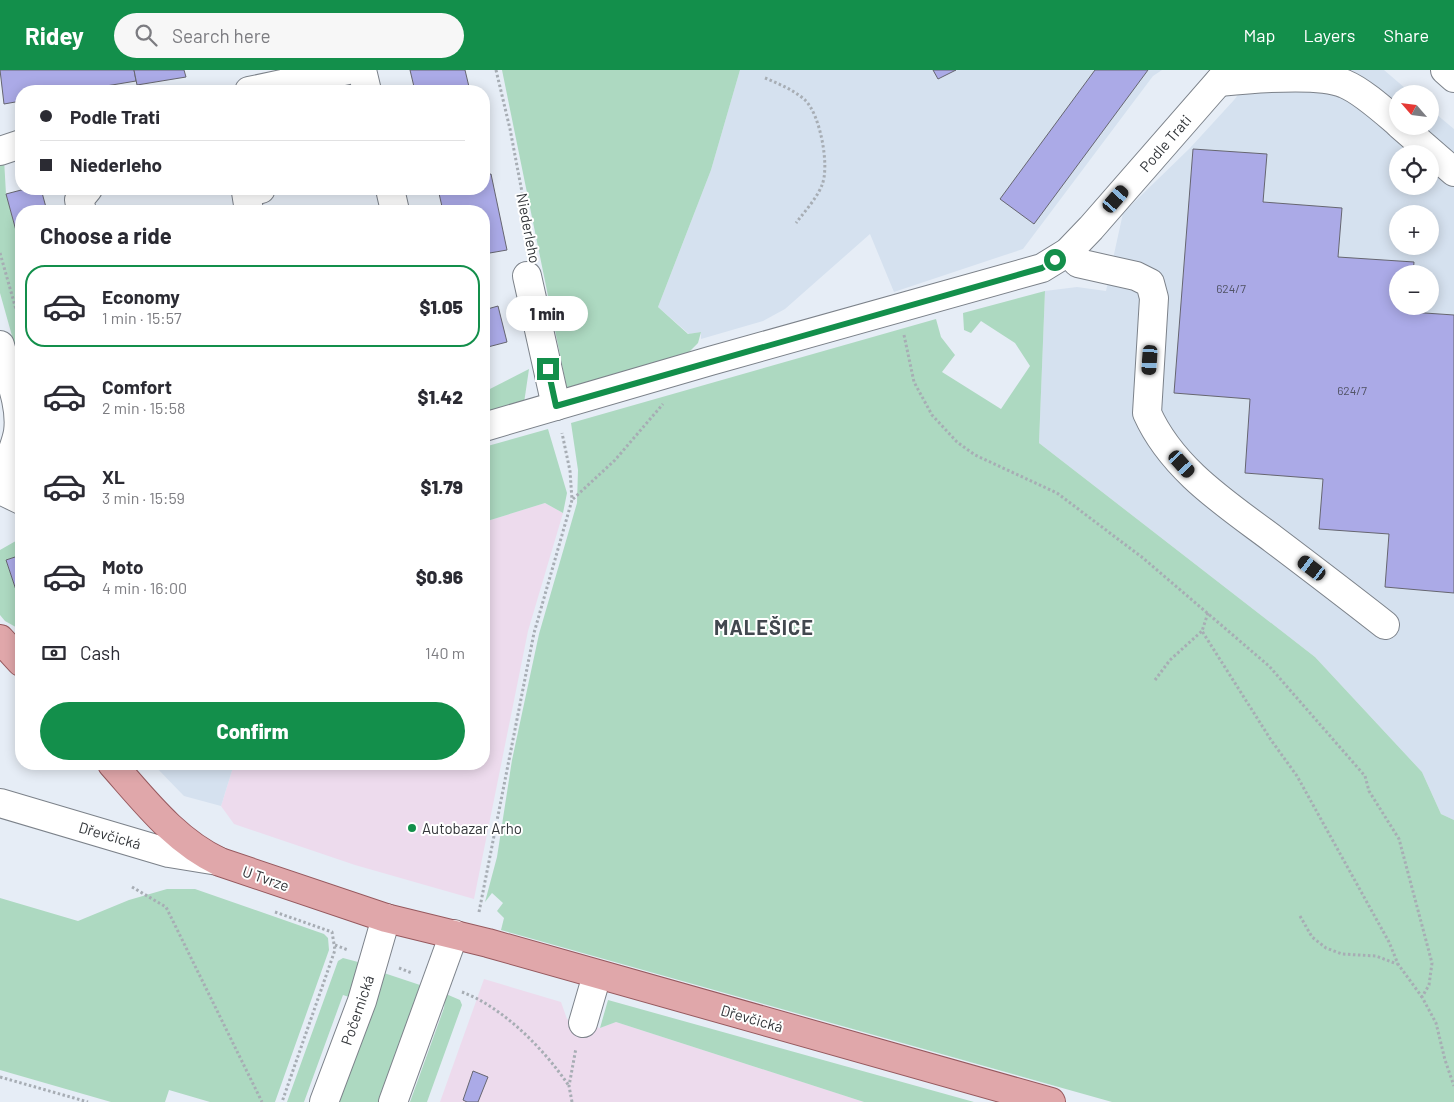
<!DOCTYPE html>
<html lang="en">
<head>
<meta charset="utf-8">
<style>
  :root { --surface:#fff; --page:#f7f7f7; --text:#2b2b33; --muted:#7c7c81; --line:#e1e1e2; --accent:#138f4b }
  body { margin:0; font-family:Barlow,sans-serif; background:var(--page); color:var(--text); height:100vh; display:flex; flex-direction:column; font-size:19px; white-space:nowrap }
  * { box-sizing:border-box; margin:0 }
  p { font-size:16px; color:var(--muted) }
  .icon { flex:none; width:28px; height:28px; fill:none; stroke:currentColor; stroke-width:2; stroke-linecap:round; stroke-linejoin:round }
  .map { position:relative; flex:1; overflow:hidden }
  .drawer { position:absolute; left:15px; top:135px; width:475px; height:565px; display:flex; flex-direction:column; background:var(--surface); border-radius:20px; box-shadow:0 2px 12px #0003 }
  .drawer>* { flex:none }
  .top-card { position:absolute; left:15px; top:15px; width:475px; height:110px; border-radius:20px; box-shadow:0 2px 12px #0003; display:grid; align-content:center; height:110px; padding:0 25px; background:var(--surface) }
  .needle { width:32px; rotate:298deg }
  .controls { position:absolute; left:1389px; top:15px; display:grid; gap:10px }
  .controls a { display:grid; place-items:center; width:50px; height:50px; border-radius:50%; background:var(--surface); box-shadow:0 2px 12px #0003; font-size:25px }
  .end { position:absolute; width:22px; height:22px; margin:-11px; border:6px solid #138f4b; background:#fff; box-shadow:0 0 0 2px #fff }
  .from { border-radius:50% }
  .bubble { position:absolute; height:35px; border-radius:18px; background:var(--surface); box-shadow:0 2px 12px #0003; font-size:16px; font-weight:800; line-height:35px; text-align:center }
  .car { position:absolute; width:15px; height:30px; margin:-15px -8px; border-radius:6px; box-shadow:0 0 4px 1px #0007; background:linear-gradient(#222 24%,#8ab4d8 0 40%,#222 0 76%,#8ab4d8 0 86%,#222 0) }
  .top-card b { display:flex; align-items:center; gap:18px; height:48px; font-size:19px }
  .top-card b+b { border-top:1px solid var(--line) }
  .top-card i { width:12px; height:12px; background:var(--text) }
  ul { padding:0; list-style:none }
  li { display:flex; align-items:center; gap:15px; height:82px; margin:0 10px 8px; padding:0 15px; border:2px solid transparent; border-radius:20px }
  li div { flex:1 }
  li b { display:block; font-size:19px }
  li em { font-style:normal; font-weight:800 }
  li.on { border-color:var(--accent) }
  li>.icon { width:45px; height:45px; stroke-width:1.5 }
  h2 { padding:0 25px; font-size:22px; line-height:60px }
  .pay { display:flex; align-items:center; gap:12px; height:55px; padding:0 25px; font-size:19px }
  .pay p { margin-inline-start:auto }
  .action { display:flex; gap:10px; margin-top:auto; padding:10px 25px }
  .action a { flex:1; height:58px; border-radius:30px; background:var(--accent); color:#fff; font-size:20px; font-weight:800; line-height:58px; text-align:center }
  header { display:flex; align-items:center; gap:30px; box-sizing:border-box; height:70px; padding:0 25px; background:var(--accent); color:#fff }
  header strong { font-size:24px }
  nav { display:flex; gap:28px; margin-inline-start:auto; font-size:18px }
  .search { width:350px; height:45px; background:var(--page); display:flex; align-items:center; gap:12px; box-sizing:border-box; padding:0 18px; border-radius:28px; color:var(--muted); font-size:19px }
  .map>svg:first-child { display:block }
  .commercial { fill:#eddbed }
  .built { fill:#d5e1ef; fill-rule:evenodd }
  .green { fill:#add9c1 }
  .building { fill:#abaae7; stroke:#666670 }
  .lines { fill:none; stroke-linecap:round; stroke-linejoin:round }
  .minor-casing { stroke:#7c828a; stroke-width:30 }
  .major-casing { stroke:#96595e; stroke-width:30 }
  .path { stroke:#a7adb4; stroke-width:3; stroke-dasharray:2.5 2.5; stroke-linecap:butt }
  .minor { stroke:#fff; stroke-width:28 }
  .major { stroke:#e0a7aa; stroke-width:28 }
  .route { stroke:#138f4b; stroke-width:6 }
  .poi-dot { fill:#138f4b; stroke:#fff; stroke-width:2 }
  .labels { text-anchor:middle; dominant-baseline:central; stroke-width:4; stroke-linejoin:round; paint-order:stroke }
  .number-label { font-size:12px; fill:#515365 }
  .street-label { font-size:15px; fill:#33363a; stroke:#fff }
  .poi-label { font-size:15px; fill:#33363a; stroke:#fff; text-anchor:start }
  .district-label { font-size:20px; font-weight:bold; letter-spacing:1px; fill:#42484f; stroke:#fff }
</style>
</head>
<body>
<header>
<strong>Ridey</strong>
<div class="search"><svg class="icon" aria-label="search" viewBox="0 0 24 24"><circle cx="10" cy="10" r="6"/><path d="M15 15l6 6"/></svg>Search here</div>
<nav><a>Map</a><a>Layers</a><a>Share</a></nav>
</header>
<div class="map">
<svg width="1454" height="1032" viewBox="0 0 1454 1032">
  <rect width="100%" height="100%" fill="#e6edf6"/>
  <g class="commercial">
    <path d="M 545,433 L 563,443 L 528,561 L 474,829 L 355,795 L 234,754 L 221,736 L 234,694 L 484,694 L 484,452 Z"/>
    <path d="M 484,909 L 561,932 L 567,949 L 600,958 L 616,952 L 864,1032 L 440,1032 Z"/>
  </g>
  <g class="built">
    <path d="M 740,0 L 1162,0 L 1153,6 L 1023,179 L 894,222 L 870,164 L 785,239 L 763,251 L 701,269 L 701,262 L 689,264 L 658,237 L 711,100 Z"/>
    <path d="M 1257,0 L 1384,0 L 1412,24 L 1398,24 L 1398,56 L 1430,56 L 1430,39 L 1454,59 L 1454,750 L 1441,744 L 1422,702 L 1315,587 L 1039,373 L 1045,221 L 1077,217 L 1106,221 L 1123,143 L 1190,78 L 1234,30 ZM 1398,84 L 1430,84 L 1430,116 L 1398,116 ZM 1398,144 L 1430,144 L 1430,176 L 1398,176 ZM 1398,204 L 1430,204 L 1430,236 L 1398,236 Z"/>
    <path d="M 153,694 L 234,694 L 221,736 L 184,726 Z"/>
  </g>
  <g class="green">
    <path d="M 502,0 L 740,0 L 711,100 L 658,237 L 688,264 L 701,262 L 698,273 L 684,287 L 567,319 Z"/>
    <path d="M 4,89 L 6,124 L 21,179 L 21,298 L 0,223 L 0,91 Z"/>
    <path d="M 1045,221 L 1039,373 L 1315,587 L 1422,702 L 1441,744 L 1454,750 L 1454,1032 L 1112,1032 L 501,860 L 504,848 L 497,841 L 503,833 L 492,823 L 485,832 L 497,787 L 512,690 L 539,564 L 577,433 L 578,400 L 571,353 L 936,249 L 941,267 L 955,285 L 942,302 L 1001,339 L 1030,296 L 1015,273 L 981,251 L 971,263 L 964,260 L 963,243 Z"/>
    <path d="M 529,299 L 524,333 L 484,344 L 484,322 Z"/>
    <path d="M 548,359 L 567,423 L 563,443 L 545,433 L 484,452 L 484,377 Z"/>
    <path d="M 21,468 L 21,485 L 6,490 L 21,535 L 21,560 L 5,551 L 0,545 L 0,480 Z"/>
    <path d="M 167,819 L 195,819 L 324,864 L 328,868 L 329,880 L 275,1032 L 210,1032 L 169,1020 L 165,1032 L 111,1032 L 0,1000 L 0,828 L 78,851 L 129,830 Z"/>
    <path d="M 343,888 L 358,892 L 352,928 L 343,925 L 304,1032 L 287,1032 L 338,891 Z"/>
    <path d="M 384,903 L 420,915 L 379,1032 L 338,1032 Z"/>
    <path d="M 446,924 L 460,930 L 462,935 L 427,1032 L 410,1032 L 444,938 Z"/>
    <path d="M 608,930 L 974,1032 L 864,1032 L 616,952 L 600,958 Z"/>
  </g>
  <g class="building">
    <path d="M 0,0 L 134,0 L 136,11 L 76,21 L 21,21 L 21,31 L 4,34 Z"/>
    <path d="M 134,0 L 184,0 L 186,7 L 137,15 Z"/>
    <path d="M 410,0 L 465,0 L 470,21 L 415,21 Z"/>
    <path d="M 933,0 L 956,0 L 938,9 Z"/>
    <path d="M 1095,0 L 1148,0 L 1034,154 L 1000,129 Z"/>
    <path d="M 1193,79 L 1267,84 L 1263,132 L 1342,138 L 1338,187 L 1414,192 L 1413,204 L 1398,204 L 1398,236 L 1411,236 L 1410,242 L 1454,245 L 1454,523 L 1385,517 L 1389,464 L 1319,459 L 1323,409 L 1245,403 L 1250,329 L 1174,323 Z"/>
    <path d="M 491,104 L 507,180 L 484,184 L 484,141 L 443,141 L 438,119 L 484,119 L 484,105 Z"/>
    <path d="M 25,119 L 41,119 L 47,141 L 21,141 L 21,179 L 6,124 Z"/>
    <path d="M 498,236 L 507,272 L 484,278 L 484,240 Z"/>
    <path d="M 21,485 L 21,535 L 6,490 Z"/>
    <path d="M 473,1001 L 488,1007 L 478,1032 L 467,1032 L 463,1030 Z"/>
  </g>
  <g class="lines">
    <defs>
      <g id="minor">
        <path d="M 362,0 L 367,21"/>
        <path d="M 1445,0 L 1454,8"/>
        <path d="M 1219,12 C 1250,9 1318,2 1345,14 C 1362,21 1384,41 1398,53"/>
        <path d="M 249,21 L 348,0"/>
        <path d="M 1401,56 L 1454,102"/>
        <path d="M 0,81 L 21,74"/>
        <path d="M 390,119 L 395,141"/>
        <path d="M 82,141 L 79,130 L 88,119"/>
        <path d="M 249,141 L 246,122 L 261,119"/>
        <path d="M 1068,182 L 1078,193 L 1136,206 L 1150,213 L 1154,228 L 1147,343 C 1172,399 1225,433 1273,469 C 1310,497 1348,526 1385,555"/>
        <path d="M 527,206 L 556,336"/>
        <path d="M 0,275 C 7,302 22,334 18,362 C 15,379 6,396 0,412"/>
        <path d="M 484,357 L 710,291 L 1042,198 L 1068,182 L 1091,158 L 1229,0"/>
        <path d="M 0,420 L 21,430"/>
        <path d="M 0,733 L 169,783 L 218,791"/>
        <path d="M 583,953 L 597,905"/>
        <path d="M 324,1032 L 362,931 L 386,848"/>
        <path d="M 393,1032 L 454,864"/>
      </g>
      <g id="major">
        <path d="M 0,569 L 21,592"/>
        <path d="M 112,694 C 144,730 175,771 220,792 L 386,848 L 488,873 L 1051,1032"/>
      </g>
    </defs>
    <use href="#minor" class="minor-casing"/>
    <use href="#major" class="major-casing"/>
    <g class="path">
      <path d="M 496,0 L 510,59 L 533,180"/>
      <path d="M 765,8 C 779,14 794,20 805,30 C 820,44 830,96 822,115 C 817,128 805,141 796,153"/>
      <path d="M 0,183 L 21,257"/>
      <path d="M 904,265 L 914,312 L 932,345 L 957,372 L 975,385 L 1057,423 L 1143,488 L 1269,596 L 1365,706 L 1369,721 L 1399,769 L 1432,893 L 1429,915 L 1422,927 L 1436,953 L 1445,990 L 1454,1016"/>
      <path d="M 573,429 L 615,390 L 663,334"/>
      <path d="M 1208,543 L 1202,561 L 1271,670 L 1297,706 L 1389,872 L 1398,894 L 1422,927"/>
      <path d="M 1155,610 L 1170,590 L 1202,561"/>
      <path d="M 132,817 L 166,837 L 262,1032"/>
      <path d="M 275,842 L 332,862 L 335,880 L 282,1032"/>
      <path d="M 479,842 L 534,563 L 572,430 L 570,401 L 562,363"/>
      <path d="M 1300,846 L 1312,867 L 1326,878 L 1342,884 L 1376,886 L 1397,894"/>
      <path d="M 335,875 L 348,880"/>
      <path d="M 399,898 L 412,903"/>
      <path d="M 462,922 C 503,937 545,980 569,1016"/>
      <path d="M 0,1007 L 88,1032"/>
      <path d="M 572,1032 L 569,1016 L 576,978"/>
    </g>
    <use href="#minor" class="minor"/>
    <use href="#major" class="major"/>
  </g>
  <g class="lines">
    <path class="route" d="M 548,299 L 556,336 L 1042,198 L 1055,190"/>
  </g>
  <circle class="poi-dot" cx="412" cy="758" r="5"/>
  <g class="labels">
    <g class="number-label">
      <text x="1231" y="218">624/7</text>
      <text x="1352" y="320">624/7</text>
    </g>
    <g class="street-label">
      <text transform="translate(1165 73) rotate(-49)">Podle Trati</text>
      <text transform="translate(529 158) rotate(79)">Niederleho</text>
      <text transform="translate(110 765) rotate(16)">Dřevčická</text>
      <text transform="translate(266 808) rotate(19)">U Tvrze</text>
      <text transform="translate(357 940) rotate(-71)">Počernická</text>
      <text transform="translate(752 948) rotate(16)">Dřevčická</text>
    </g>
    <g class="poi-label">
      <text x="422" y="758">Autobazar Arho</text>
    </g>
    <g class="district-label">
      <text x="764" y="557">MALEŠICE</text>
    </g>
  </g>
</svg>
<div class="controls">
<a><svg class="needle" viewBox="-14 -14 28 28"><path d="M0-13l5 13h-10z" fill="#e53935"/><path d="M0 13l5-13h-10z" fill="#7c7c81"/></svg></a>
<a><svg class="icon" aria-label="locate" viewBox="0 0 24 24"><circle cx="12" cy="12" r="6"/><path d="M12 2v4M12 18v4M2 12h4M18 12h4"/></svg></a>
<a>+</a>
<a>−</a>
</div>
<i class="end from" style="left:1055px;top:190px"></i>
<i class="end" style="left:548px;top:299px"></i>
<div class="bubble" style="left:506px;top:226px;width:82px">1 min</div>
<i class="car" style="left:1116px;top:129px;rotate:41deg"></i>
<i class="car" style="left:1150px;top:290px;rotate:184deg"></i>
<i class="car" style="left:1182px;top:394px;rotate:138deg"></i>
<i class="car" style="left:1312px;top:498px;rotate:307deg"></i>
<div class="top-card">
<b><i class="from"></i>Podle Trati</b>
<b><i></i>Niederleho</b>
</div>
<section class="drawer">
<h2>Choose a ride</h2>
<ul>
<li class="on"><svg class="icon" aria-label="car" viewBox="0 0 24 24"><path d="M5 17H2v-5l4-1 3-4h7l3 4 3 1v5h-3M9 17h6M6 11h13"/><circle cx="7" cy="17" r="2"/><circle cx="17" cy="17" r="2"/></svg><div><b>Economy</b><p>1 min · 15:57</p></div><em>$1.05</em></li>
<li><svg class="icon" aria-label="car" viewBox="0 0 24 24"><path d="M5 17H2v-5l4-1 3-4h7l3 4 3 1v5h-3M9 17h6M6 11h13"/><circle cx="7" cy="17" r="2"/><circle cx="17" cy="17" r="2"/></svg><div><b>Comfort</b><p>2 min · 15:58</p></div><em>$1.42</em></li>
<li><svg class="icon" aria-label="car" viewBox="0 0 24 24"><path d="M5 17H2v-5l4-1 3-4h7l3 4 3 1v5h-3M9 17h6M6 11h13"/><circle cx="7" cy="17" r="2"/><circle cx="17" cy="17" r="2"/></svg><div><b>XL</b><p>3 min · 15:59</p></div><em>$1.79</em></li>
<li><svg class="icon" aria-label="car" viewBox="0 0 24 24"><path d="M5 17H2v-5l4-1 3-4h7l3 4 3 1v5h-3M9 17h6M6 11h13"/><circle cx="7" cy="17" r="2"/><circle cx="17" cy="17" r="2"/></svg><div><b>Moto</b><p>4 min · 16:00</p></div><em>$0.96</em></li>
</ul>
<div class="pay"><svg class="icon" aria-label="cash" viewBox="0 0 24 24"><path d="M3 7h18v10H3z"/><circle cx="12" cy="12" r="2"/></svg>Cash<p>140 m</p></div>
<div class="action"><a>Confirm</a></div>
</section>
</div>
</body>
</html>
